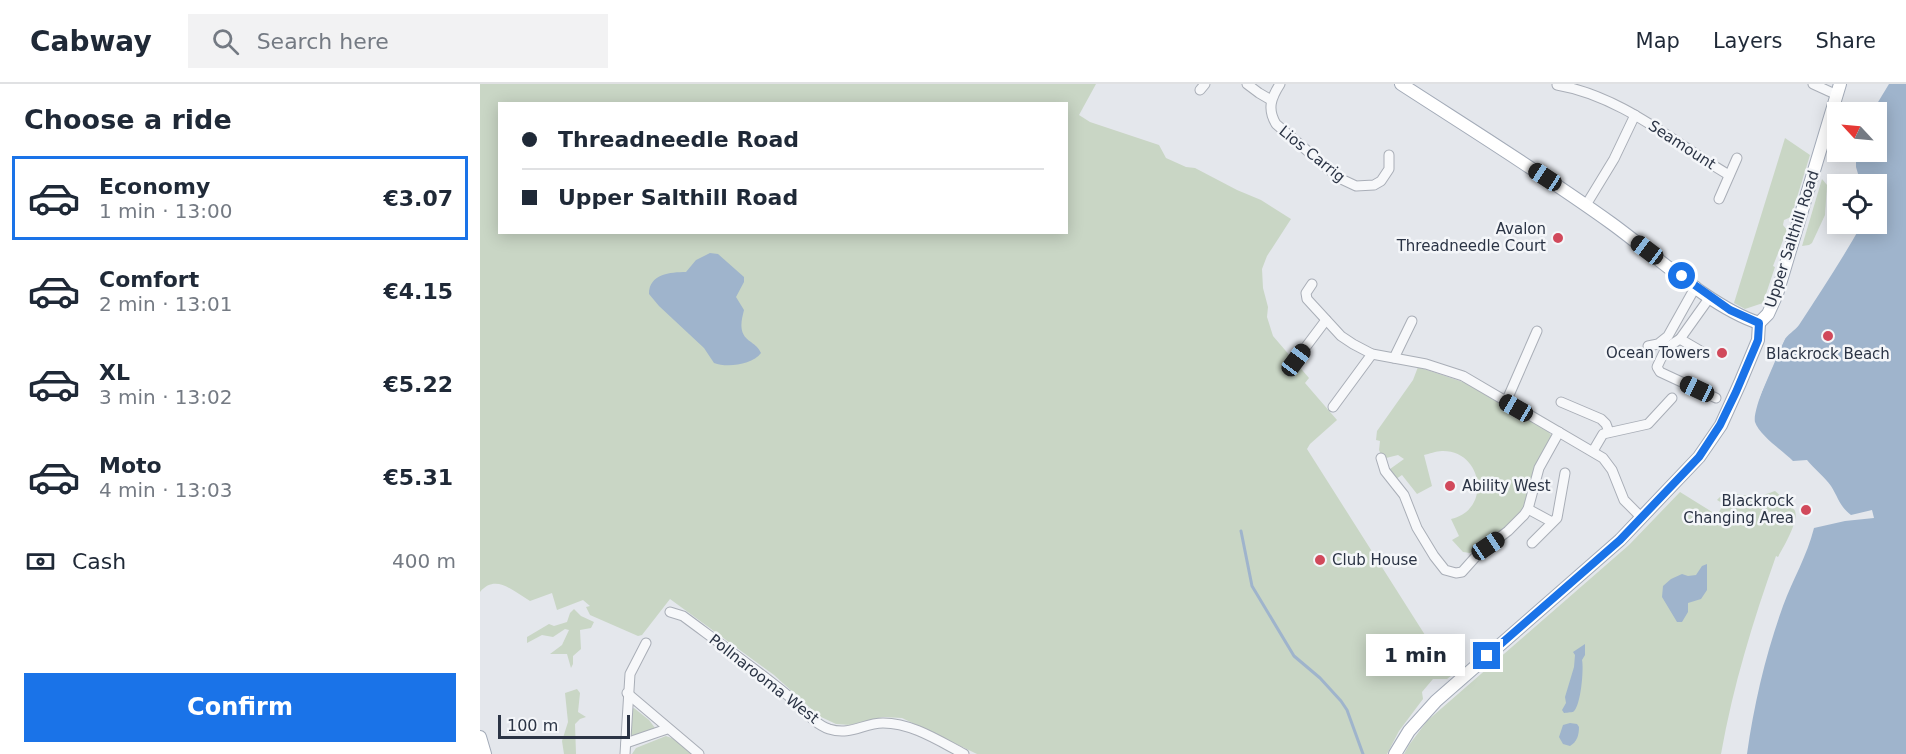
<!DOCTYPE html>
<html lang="en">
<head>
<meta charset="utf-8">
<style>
  :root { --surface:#fff; --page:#f2f2f3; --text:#1f2937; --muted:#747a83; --line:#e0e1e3; --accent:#1a73e8 }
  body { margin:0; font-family:"DejaVu Sans",sans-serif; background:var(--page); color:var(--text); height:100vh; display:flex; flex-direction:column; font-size:22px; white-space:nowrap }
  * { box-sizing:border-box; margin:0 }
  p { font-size:20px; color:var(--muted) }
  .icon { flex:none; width:33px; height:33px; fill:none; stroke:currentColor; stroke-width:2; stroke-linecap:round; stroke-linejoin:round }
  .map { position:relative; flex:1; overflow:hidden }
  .sheet { display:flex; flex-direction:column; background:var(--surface); width:480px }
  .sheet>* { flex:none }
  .top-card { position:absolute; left:18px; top:18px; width:570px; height:132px; border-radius:0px; box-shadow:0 3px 15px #0003; display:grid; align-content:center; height:132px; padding:0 24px; background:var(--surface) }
  .needle { width:39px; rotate:296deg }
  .controls { position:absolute; left:1347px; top:18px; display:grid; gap:12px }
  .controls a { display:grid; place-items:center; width:60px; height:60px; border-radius:0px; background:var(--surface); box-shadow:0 3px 15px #0003; font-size:30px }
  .scale { position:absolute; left:18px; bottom:15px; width:132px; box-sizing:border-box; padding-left:6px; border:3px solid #2b3445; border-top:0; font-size:16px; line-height:21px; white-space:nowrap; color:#2b3445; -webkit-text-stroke:4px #f4f6f9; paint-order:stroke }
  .end { position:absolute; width:27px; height:27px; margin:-14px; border:8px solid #1a73e8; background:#fff; box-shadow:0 0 0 3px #fff }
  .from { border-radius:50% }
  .bubble { position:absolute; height:42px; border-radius:0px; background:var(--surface); box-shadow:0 3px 15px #0003; font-size:20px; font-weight:700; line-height:42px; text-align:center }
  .car { position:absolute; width:18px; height:36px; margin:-18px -9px; border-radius:8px; box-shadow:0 0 4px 2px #0007; background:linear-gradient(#222 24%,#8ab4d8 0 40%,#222 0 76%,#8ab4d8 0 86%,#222 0) }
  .top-card b { display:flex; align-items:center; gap:21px; height:57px; font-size:22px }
  .top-card b+b { border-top:2px solid var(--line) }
  .top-card i { width:15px; height:15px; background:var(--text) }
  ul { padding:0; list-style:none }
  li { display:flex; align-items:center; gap:18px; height:84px; margin:0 12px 9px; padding:0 12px; border:3px solid transparent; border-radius:0px }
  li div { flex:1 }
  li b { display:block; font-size:22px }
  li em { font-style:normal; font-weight:700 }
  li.selected { border-color:var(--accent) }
  li>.icon { width:54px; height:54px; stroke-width:1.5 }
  h2 { padding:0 24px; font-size:27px; line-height:72px }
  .pay { display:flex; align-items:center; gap:15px; height:66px; padding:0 24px; font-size:22px }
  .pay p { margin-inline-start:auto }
  .button { display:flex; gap:12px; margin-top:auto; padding:12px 24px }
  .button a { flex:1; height:69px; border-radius:0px; background:var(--accent); color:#fff; font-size:24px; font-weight:700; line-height:69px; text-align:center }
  header { display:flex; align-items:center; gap:36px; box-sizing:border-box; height:84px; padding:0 30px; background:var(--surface); border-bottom:2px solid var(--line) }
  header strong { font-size:28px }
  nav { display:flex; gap:33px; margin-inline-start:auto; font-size:21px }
  .search { width:420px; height:54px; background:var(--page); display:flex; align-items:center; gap:15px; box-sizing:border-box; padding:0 21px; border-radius:0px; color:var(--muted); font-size:22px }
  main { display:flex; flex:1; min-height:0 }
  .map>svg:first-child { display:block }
  .green { fill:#c9d6c5; fill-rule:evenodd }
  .water { fill:#9fb4cc }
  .pier { fill:#e4e7ec }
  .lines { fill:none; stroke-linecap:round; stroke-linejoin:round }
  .stream { stroke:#9fb4cc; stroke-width:3 }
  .minor-casing { stroke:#a9aeb7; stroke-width:11 }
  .major-casing { stroke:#a3abb8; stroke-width:14 }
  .minor { stroke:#f7f8fa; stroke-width:9 }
  .major { stroke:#fff; stroke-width:12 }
  .route { stroke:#1a73e8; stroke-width:8 }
  .poi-dot { fill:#d1495b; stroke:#f4f6f9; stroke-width:2 }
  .labels { text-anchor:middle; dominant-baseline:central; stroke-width:5; stroke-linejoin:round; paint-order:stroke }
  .street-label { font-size:15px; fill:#2b3445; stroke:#f4f6f9 }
  .poi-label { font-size:15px; fill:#2b3445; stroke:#f4f6f9; text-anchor:end }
</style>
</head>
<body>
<header>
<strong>Cabway</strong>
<div class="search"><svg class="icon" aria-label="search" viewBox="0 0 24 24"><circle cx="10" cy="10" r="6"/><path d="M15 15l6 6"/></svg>Search here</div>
<nav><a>Map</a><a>Layers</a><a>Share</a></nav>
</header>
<main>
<section class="sheet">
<h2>Choose a ride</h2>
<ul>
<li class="selected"><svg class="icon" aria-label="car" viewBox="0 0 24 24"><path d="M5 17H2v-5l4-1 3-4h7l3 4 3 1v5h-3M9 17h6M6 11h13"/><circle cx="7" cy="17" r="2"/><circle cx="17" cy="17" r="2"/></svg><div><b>Economy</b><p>1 min · 13:00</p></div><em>€3.07</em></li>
<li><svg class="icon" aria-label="car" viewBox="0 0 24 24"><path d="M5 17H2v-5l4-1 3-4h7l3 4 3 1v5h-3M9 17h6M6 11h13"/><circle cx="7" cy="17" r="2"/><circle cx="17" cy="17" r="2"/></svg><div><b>Comfort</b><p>2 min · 13:01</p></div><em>€4.15</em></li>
<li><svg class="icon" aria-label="car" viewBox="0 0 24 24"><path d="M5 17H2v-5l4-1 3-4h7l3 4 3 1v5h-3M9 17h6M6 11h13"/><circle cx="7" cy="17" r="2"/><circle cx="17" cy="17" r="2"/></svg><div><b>XL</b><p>3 min · 13:02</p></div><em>€5.22</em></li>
<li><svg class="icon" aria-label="car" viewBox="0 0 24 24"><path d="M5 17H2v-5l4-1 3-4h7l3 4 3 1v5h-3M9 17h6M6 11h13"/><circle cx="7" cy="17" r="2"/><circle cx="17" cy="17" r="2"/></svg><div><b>Moto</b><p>4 min · 13:03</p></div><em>€5.31</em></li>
</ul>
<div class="pay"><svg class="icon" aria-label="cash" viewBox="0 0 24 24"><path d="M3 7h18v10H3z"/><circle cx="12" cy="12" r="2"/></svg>Cash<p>400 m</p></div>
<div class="button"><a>Confirm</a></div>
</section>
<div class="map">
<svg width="1426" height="670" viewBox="0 0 1426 670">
  <rect width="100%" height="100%" fill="#e4e7ec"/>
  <g class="green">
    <path d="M 0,0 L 616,0 L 599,31 L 610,38 L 679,61 L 686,74 L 706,83 L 715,84 L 757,106 L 781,116 L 811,135 L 787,172 L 782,185 L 783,204 L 788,223 L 787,233 L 793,252 L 829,294 L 825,299 L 857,336 L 830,360 L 827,365 L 971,592 L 967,595 L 953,595 L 942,608 L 943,615 L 919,647 L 907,670 L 497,670 L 422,634 L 403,633 L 370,641 L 356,640 L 339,632 L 294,591 L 190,515 L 162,551 L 158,552 L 110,531 L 106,523 L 110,522 L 103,516 L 77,526 L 72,509 L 50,517 C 34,508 16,489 0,508 ZM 20,20 L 586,20 L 586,148 L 20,148 Z"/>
    <path d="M 1305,54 L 1330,71 L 1311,133 L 1304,136 L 1303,141 L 1307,146 L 1293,182 L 1295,183 L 1283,219 L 1265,225 L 1254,219 Z"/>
    <path d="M 1342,95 L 1347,101 L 1345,131 L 1332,159 L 1329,161 L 1322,162 Z"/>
    <path d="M 1356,95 L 1358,101 L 1357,139 L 1350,137 Z"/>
    <path d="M 938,283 L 986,299 L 1027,324 L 1067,346 L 1071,351 L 1071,357 C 1062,379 1053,412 1039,431 C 1027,447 1006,459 990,469 L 983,468 L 972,456 L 979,452 L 971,435 C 1012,426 1003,366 962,367 C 956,367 949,370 944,371 L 952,402 L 937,410 L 922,391 L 916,395 L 910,385 L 924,375 L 918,371 L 906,374 L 902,373 L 899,366 L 900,357 L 896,356 L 897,347 L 933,296 Z"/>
    <path d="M 1295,407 C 1299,410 1314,424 1315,427 C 1319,437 1303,464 1298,473 L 1296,472 C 1273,537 1253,602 1241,670 L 924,670 L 929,661 L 947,637 L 1149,461 L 1200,408 L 1237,431 L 1244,420 L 1237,416 C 1246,404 1263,413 1275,412 C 1282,412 1289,409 1295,407 Z"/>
    <path d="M 94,525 L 101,532 L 114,538 L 111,544 L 100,546 L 101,565 L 93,572 L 93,580 L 91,584 L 87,570 L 70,570 L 82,561 L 89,546 L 85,545 L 73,553 L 62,551 L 47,559 L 47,553 L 69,540 L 74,542 L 87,538 L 90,529 Z"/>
    <path d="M 97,605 L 100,609 L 98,628 L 106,633 L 100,635 L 95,640 L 96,670 L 84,670 L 82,657 L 88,638 L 85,609 Z"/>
    <path d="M 154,624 L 169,636 L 175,644 L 172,646 L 150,653 L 152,625 Z"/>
    <path d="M 186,652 L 194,655 L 212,670 L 152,670 L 156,664 Z"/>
  </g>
  <g class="water">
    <path d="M 1409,0 L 1426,0 L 1426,670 L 1267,670 C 1274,620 1286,569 1303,522 C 1313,495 1327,472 1334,444 L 1365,437 L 1394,434 L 1392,426 L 1371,431 C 1360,423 1358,413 1351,402 C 1345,393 1334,385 1327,376 L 1313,377 C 1303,367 1279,351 1275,338 C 1272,325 1297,271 1304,257 C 1307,250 1315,247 1319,241 C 1341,207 1363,174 1382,140 L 1396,140 L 1396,100 L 1381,100 L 1376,83 L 1376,69 L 1396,68 L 1396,28 L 1392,28 Z"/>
    <path d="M 230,169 L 238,170 L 264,193 L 264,198 L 256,213 L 264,226 C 261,238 258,250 271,258 C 276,262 278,263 281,269 C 272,281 247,284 234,279 L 224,264 L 179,222 L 169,210 C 169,190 190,188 206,188 L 216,176 Z"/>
    <path d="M 1227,480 L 1227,506 L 1221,515 L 1208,519 L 1208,528 L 1202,538 L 1197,538 L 1182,513 L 1183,502 L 1191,495 L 1202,490 L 1208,492 L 1216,491 L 1222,482 Z"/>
    <path d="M 1105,560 L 1105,571 L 1102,576 C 1104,584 1101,623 1093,628 C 1092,628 1085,629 1084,629 L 1082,626 L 1086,619 L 1085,613 L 1094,583 L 1095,571 L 1093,568 Z"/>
    <path d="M 1090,639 L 1097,640 L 1099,643 C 1099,651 1097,658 1090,662 L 1083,660 L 1079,653 L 1083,641 Z"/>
  </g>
  <path class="pier" d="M 1307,248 L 1305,254 L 1278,317 L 1275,316 L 1294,272 L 1302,252 Z"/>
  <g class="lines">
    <path class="stream" d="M 761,447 L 772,502 L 814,572 L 840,594 L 861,617 L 867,626 L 883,670"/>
    <defs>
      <g id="minor">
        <path d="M 767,0 L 779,9 L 791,16"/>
        <path d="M 800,0 C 791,14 787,25 796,40 L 859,94 L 876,102 L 894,101 L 901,97 L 909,85 L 909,71"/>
        <path d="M 1333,0 L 1357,11"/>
        <path d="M 1077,1 C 1142,12 1194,59 1249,91"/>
        <path d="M 720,6 L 725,0"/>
        <path d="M 1239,115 L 1257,74"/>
        <path d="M 1106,121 L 1134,75 L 1155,31"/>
        <path d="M 832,200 L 826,209 L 827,215 L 861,252 L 873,260 L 892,270 L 946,280 L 983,292 L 1123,374 L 1132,386 L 1144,416 L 1162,434"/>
        <path d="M 1200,255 L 1186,264 L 1177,283 L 1180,288 L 1236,314"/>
        <path d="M 1168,262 L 1178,260 L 1188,252 L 1216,202"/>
        <path d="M 1224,269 L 1200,255 L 1230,213"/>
        <path d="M 914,274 L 932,237"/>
        <path d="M 816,276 L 846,236"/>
        <path d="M 1026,318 L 1057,247"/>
        <path d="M 1081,318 L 1121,335 L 1126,340 L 1129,348"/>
        <path d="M 853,323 L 892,270"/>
        <path d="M 1113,367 L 1123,350 L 1168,340 L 1192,314"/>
        <path d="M 901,374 L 905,387 L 924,411 L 937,444 L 954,472 L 965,486 L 976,489 L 982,488 L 999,469 L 1028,447 L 1044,431 L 1048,425 L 1059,384 L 1079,348"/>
        <path d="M 1048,425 L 1072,438"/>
        <path d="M 1052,459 L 1077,434 L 1085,389"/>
        <path d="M 190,528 L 203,532 C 238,558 273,583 306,610 C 320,621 332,639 349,645 C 371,652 383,639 403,639 C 432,639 459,657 484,670"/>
        <path d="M 147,609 L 219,670"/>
        <path d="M 146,659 L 187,645"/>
        <path d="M 145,670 L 150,590 L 166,559"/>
      </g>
      <g id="major">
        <path d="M 921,0 C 992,46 1063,90 1131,139 C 1174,170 1230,223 1279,239"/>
        <path d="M 1279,239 L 1288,230 L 1297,210 L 1360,0"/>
        <path d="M 0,653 L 5,670"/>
        <path d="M 915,670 L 929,647 L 956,617 L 1140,456 L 1219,373 L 1241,341 L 1260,299 L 1278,256 L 1279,239"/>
      </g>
    </defs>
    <use href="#minor" class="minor-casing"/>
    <use href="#major" class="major-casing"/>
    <use href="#minor" class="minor"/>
    <use href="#major" class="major"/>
  </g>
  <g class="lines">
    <path class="route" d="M 1007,572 L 1140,456 L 1219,373 L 1240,341 L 1256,308 L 1278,256 L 1279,239 L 1250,226 L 1202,192"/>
  </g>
  <g class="poi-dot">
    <circle cx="1078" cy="154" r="6"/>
    <circle cx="1348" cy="252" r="6"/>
    <circle cx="1242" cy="269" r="6"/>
    <circle cx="970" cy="402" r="6"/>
    <circle cx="1326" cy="426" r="6"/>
    <circle cx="840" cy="476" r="6"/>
  </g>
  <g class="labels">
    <g class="street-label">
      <text transform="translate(1202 61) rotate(33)">Seamount</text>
      <text transform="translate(832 70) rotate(39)">Lios Carrig</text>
      <text transform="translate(1312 155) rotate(-72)">Upper Salthill Road</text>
      <text transform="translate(284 595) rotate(38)">Pollnarooma West</text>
    </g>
    <g class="poi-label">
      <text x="1066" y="145">Avalon<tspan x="1066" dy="17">Threadneedle Court</tspan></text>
      <text x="1230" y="269">Ocean Towers</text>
      <text x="1348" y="270" text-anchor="middle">Blackrock Beach</text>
      <text x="982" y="402" text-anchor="start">Ability West</text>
      <text x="1314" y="417">Blackrock<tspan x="1314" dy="17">Changing Area</tspan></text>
      <text x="852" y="476" text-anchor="start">Club House</text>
    </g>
  </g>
</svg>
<div class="controls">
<a><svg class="needle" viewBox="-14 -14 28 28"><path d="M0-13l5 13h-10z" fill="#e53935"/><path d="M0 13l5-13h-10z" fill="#747a83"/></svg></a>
<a><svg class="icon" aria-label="locate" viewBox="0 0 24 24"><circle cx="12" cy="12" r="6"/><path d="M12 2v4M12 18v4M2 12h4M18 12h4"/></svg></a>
</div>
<div class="scale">100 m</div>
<i class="end from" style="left:1202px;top:192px"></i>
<i class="end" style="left:1007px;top:572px"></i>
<div class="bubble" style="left:886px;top:550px;width:99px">1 min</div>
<i class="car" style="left:1065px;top:93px;rotate:303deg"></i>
<i class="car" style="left:1167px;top:166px;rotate:307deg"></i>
<i class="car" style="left:816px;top:276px;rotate:37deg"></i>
<i class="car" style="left:1217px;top:305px;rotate:295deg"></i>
<i class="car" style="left:1036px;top:324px;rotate:300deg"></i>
<i class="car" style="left:1008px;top:462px;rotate:56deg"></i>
<div class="top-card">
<b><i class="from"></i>Threadneedle Road</b>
<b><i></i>Upper Salthill Road</b>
</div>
</div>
</main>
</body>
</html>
